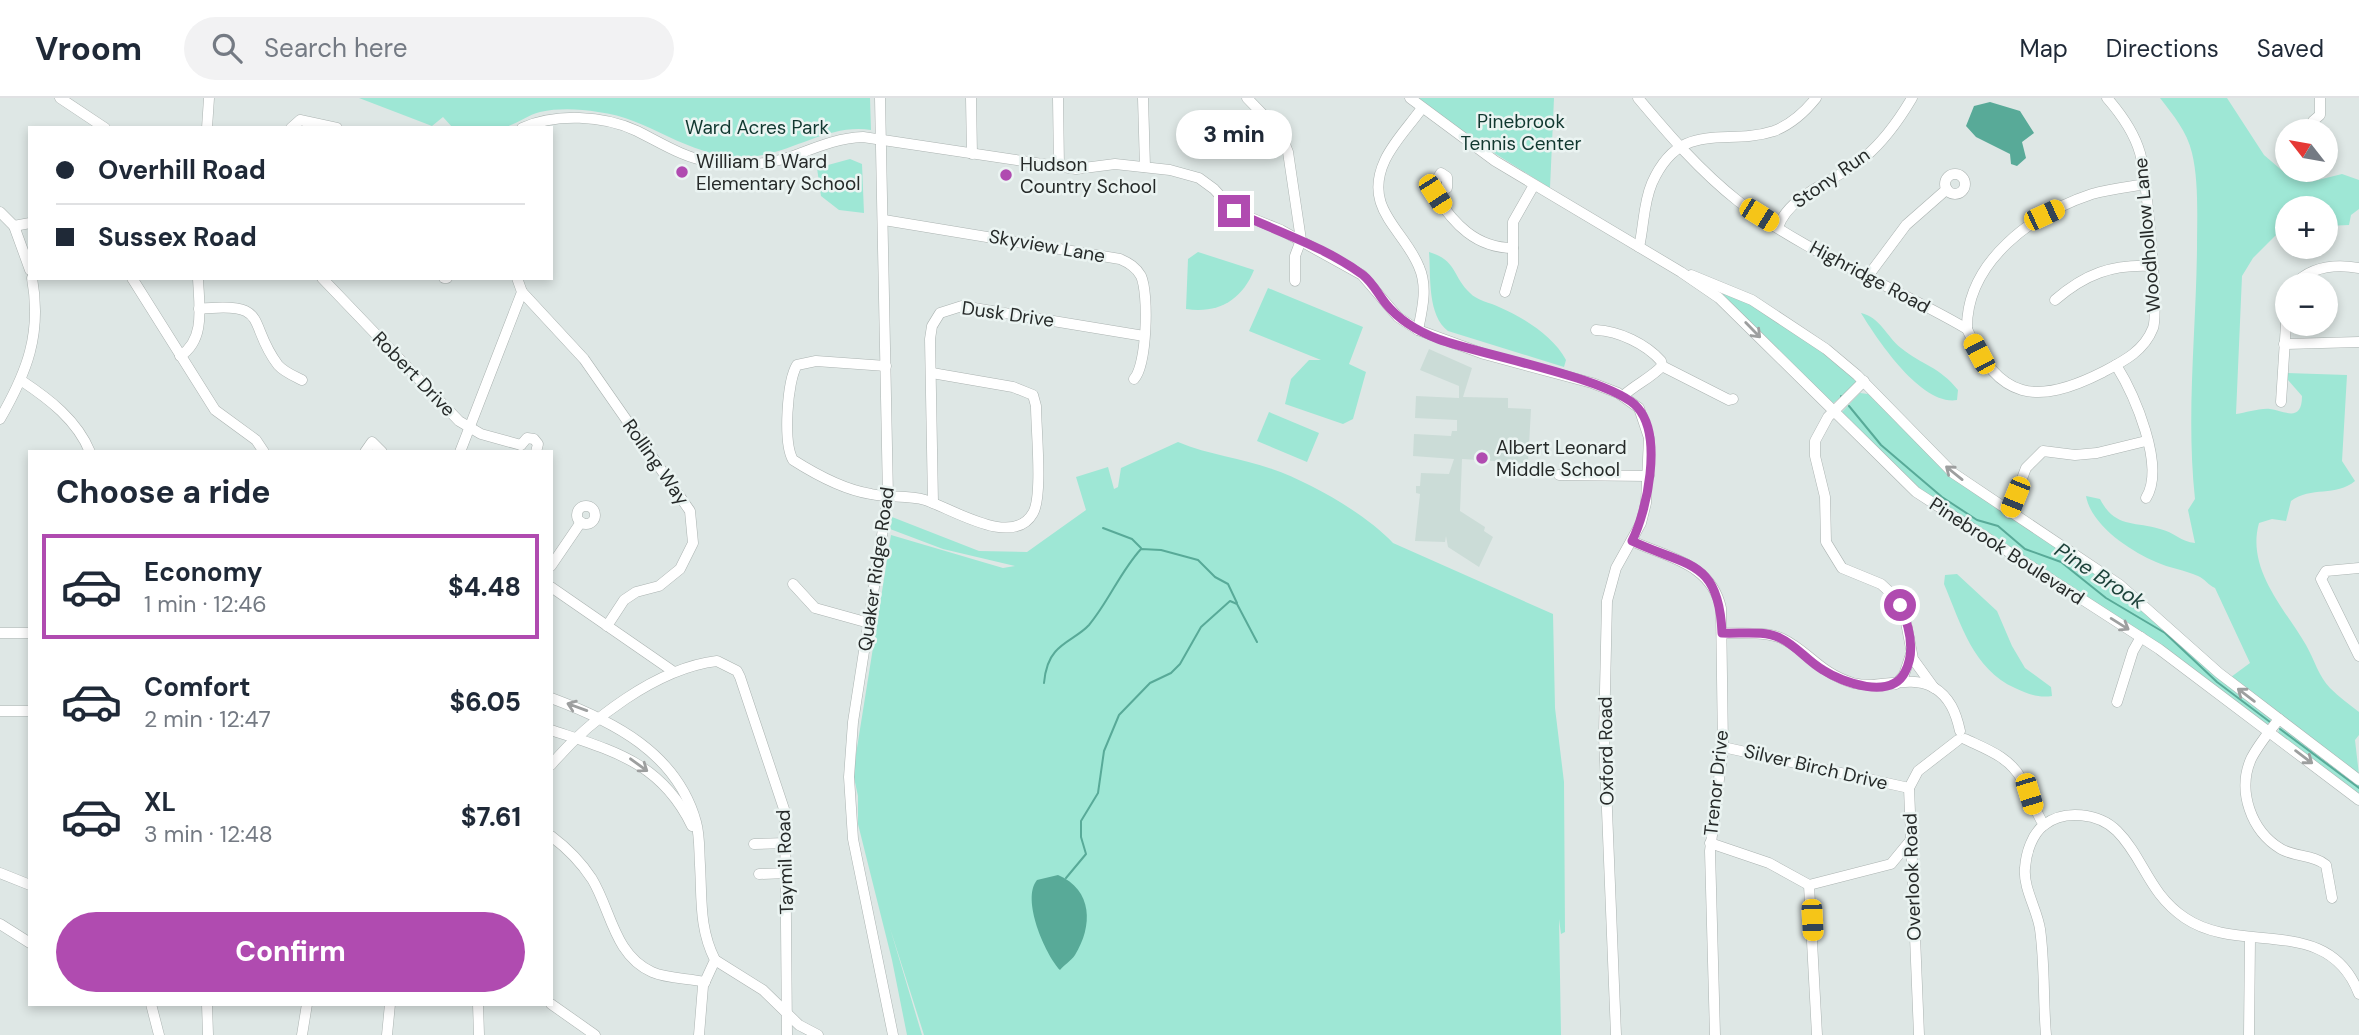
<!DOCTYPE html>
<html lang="en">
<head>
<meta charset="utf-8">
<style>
  :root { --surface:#fff; --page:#f2f2f3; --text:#1f2937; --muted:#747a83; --line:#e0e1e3; --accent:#b04bb0 }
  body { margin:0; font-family:"DM Sans",sans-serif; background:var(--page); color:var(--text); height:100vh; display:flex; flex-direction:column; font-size:26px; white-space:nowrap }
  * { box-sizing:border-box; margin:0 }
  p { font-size:23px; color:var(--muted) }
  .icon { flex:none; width:38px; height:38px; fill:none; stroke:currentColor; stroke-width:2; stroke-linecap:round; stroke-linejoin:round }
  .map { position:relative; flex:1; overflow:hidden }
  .sheet { position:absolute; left:28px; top:352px; width:525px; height:556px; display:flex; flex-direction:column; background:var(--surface); border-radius:0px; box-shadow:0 4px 10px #0003 }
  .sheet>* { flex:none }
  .top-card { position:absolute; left:28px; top:28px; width:525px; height:154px; border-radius:0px; box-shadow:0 4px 10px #0003; display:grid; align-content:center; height:154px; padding:0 28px; background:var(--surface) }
  .needle { width:46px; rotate:301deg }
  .tools { position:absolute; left:2275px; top:21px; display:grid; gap:14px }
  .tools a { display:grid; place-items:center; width:63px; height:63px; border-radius:50%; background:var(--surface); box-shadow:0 4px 10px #0003; font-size:35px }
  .end { position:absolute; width:32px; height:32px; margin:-16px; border:9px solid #b04bb0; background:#fff; box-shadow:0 0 0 4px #fff }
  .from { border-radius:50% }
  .bubble { position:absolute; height:49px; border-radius:24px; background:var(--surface); box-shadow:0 4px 10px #0003; font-size:23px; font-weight:800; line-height:49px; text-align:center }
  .car { position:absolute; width:21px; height:42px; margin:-21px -10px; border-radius:9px; box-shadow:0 0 5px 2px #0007; background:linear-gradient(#f5c518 24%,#345 0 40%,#f5c518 0 76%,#345 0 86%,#f5c518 0) }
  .top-card b { display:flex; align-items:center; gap:24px; height:66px; font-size:26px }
  .top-card b+b { border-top:2px solid var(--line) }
  .top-card i { width:18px; height:18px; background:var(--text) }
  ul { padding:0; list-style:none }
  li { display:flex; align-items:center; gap:21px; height:105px; margin:0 14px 10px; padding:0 14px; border:4px solid transparent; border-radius:0px }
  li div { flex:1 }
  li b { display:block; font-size:26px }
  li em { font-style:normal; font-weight:800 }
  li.selected { border-color:var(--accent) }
  li>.icon { width:63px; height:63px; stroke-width:1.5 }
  h2 { padding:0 28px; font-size:32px; line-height:84px }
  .action { display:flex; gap:14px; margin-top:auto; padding:14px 28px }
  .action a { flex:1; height:80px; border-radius:42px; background:var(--accent); color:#fff; font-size:28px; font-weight:800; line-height:80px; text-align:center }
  header { display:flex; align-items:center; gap:42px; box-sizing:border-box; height:98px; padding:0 35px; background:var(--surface); border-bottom:2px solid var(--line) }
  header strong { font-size:33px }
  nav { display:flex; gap:38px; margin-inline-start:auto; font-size:24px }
  .search { width:490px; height:63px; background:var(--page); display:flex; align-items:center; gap:18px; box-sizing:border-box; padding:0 24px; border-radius:38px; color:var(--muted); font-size:26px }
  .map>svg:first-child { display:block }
  .built { fill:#cbdcd7 }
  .green { fill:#9ee7d5 }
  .water { fill:#58aa98 }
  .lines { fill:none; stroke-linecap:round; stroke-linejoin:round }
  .stream { stroke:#58aa98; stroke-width:2 }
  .minor-casing { stroke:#abb3b1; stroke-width:11 }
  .minor { stroke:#fff; stroke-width:10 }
  .oneway { stroke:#9d9f9f }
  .route { stroke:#b04bb0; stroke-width:9 }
  .poi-dot { fill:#b04bb0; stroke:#ebf4f2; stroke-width:2.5 }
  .labels { text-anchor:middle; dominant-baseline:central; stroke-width:5; stroke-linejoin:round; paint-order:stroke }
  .park-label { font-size:19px; fill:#113830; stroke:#ebf4f2 }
  .poi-label { font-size:19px; fill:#262a29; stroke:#ebf4f2; text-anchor:start }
  .street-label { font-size:19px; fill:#262a29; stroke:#ebf4f2 }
  .water-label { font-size:21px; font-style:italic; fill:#1d433b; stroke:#ebf4f2 }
</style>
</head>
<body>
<header>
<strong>Vroom</strong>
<div class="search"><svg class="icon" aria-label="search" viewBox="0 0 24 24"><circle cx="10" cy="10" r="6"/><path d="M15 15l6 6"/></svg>Search here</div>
<nav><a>Map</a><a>Directions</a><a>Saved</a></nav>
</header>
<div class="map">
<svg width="2359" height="937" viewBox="0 0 2359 937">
  <rect width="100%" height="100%" fill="#dee7e5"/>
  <path class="built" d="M 1429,251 L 1472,270 L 1463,299 L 1508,300 L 1508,310 L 1531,311 L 1528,365 L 1462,361 L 1460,413 L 1485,429 L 1484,433 L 1493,439 L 1479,469 L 1448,449 L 1446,438 L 1445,444 L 1415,443 L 1420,396 L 1416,395 L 1416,388 L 1420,388 L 1421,375 L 1449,376 L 1454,361 L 1413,358 L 1414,336 L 1451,338 L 1452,333 L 1457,333 L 1457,322 L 1415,320 L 1416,298 L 1459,300 L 1459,288 L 1420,272 Z"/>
  <g class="green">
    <path d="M 359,0 L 870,0 L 871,32 C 828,25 790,57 747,59 C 688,61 651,20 598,14 C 579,11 559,10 540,14 C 528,17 518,25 506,29 C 492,34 468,30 453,30 L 443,19 L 432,28 Z"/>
    <path d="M 1418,0 L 1554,0 L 1550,90 L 1475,43 Z"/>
    <path d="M 2160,0 L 2227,0 L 2264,57 L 2285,75 L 2310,84 L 2342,76 L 2359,82 L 2359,111 L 2351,117 L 2349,127 L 2327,128 L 2326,110 L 2287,110 L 2287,126 L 2253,160 L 2242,178 L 2236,316 C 2246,315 2259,310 2270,311 C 2283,312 2302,326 2302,298 L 2288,282 L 2287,275 L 2347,277 L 2342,363 L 2355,383 C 2336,399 2311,388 2291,403 L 2286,423 L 2272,421 L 2259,425 C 2246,471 2285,511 2306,547 C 2314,561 2319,579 2330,590 C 2339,599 2349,606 2359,614 L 2359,637 L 2355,642 L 2359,677 L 2231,579 L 2250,565 L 2215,490 C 2208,487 2205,481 2198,478 C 2185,472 2169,470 2156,464 C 2130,453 2091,427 2086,398 L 2100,401 C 2115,430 2133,423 2160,431 C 2174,434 2181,444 2195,445 L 2188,412 L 2195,401 C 2186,318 2196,235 2197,151 C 2197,120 2199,84 2192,55 C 2187,33 2173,17 2160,0 Z"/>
    <path d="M 850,61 L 862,66 L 864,115 L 839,112 L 821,98 L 817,70 Z"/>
    <path d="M 1198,154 L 1254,172 C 1242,202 1218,216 1186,211 L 1188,161 Z"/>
    <path d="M 1429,154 C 1457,162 1452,178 1470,195 C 1476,202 1491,205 1499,209 C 1523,219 1554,239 1566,262 L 1564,269 L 1448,233 C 1427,217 1431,178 1429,154 Z"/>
    <path d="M 1268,190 L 1363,229 L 1349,266 L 1366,274 L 1353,321 L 1343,326 L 1285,306 L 1291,281 L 1309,262 L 1321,262 L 1249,233 Z"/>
    <path d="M 1723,194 L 1731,194 L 1809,240 L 1857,282 L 1856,287 L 1832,306 L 1722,197 Z"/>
    <path d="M 1861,215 C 1880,219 1886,238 1901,250 C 1922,267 1940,269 1958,292 L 1957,302 C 1921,308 1877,241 1861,215 Z"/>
    <path d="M 1860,295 L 1868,296 L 1948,375 L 1971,393 L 2137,502 L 2273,622 L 2266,627 L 1933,403 L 1900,377 L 1841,315 Z"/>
    <path d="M 1269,314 L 1319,335 L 1307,364 L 1257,343 Z"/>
    <path d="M 1178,344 C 1209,357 1241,360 1272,371 C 1310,384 1366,416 1393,445 L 1553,516 L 1555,610 L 1564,684 L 1565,834 L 1561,836 L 1559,821 L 1561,937 L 924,937 L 890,830 L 922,937 L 907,937 L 892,862 L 858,726 L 858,698 L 853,675 L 891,437 L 1003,470 L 1015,468 L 943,451 L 890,431 L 892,419 L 979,453 L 1027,454 L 1086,412 L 1076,379 L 1108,369 L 1114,391 L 1118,389 L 1121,370 Z"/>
    <path d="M 1957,476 L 1997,513 L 2012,548 L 2025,570 L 2051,589 L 2052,598 C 2038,600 2028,596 2015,590 C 1973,571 1961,526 1944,486 L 1945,477 Z"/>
    <path d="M 2283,628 L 2359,686 L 2359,697 L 2278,636 L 2279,630 Z"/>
  </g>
  <g class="water">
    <path d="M 1990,4 L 2020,13 L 2034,35 L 2022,44 L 2026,60 L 2017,68 L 2011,66 L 2010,56 L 1976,39 L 1966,28 L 1974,8 Z"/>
    <path d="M 1058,777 C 1093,792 1093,828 1075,857 C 1071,863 1063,868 1060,872 C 1045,856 1021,801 1037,782 Z"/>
  </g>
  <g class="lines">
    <g class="stream">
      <path d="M 1841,298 L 1841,299"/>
      <path d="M 1849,308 L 1881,347 L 1942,399 L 1977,422 L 1998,428 L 2025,451 L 2061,464 L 2106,500 L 2165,535 L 2217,584 L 2270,624"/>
      <path d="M 1103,430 L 1132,441 L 1141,450"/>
      <path d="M 1044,585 C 1045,574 1047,563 1055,554 C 1064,543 1079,538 1089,527 C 1109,503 1120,474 1141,451 L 1161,452 L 1198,462 L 1215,479 L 1228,486 L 1237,505"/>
      <path d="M 2280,631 L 2359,690"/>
      <path d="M 1066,780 L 1086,756 L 1081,739 L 1081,723 L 1098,695 L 1104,653 L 1119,617 L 1150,585 L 1171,575 L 1180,566 L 1201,529 L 1230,503 L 1237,506 L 1257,544"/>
    </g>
    <defs>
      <g id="minor">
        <path d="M 60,0 L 105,30"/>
        <path d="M 880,0 L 888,399 L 853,624 L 849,679 L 853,741 L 893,937"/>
        <path d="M 971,0 L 972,56"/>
        <path d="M 1058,0 L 1059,69"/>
        <path d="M 1143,0 L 1145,69"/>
        <path d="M 1247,0 L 1280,34 L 1288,54 L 1301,142 L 1295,158 L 1295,183"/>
        <path d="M 1410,0 L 1495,63 L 1681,174 L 1719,200 L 1916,394 L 2159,551 L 2359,702"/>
        <path d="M 1638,0 C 1669,37 1700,73 1738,103 C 1807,156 1892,187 1967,231 C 1999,302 2036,308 2103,274 C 2124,263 2144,253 2153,230 C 2159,215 2146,75 2140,55 C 2134,34 2121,16 2107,0"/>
        <path d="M 2313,23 L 2320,17 L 2320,0"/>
        <path d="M 207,30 L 209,0"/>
        <path d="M 291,30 L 300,22 L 337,30"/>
        <path d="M 522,30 C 556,15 603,17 637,33 C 661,45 684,60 711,64 C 742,69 772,67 801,55 C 822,47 840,40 863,39 L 1076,71 L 1115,66 L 1170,72 L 1199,80 L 1214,91 L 1234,113 L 1281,132 L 1362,177 L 1398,219 L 1418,232 L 1484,256 L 1592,285 L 1618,295 L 1639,310 L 1649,340 L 1646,405 L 1641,425 L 1616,470 L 1607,503 L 1604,637 L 1616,937"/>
        <path d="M 1441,75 L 1447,79 L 1447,90 L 1435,97 L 1434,86 Z"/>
        <circle cx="1955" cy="86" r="10"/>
        <path d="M 1435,97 C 1454,126 1476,150 1513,150"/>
        <path d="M 0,114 L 14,128 L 30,172"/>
        <path d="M 884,122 L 1120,161 C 1129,165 1136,169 1141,178 C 1149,196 1147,267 1134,281"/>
        <path d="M 14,128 L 30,125"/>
        <path d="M 1778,129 C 1791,94 1838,83 1865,59 C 1885,42 1899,22 1912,0"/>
        <path d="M 1639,149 C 1644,128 1643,106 1652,85 C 1681,20 1725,49 1774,33 C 1792,26 1804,15 1816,0"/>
        <path d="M 1691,177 L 1752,202 L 1826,251 L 1857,277 L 1953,375 L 2120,487 L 2219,575 L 2359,682"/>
        <path d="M 1868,178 L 1906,127 L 1947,91"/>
        <path d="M 132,180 L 215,312 L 256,342 L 264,354"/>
        <path d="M 322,180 L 459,323 L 481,336 L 521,347"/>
        <path d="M 444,180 L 447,180"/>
        <path d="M 2294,187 C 2311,168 2335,166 2359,170"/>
        <path d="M 522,194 L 584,261 L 690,413 L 693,445 L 680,471 L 659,488 L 636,494 L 624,502 L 607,528"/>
        <path d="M 1505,194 L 1513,166 L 1513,124 L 1534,87"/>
        <path d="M 2055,202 C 2085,176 2112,166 2152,168"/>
        <path d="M 199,211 C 272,203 246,225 278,267 C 284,274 294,278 302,282"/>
        <path d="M 1967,231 C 1966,163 2034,115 2092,96 C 2109,91 2128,89 2146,86"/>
        <path d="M 1418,232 C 1422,212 1428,189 1419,169 C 1404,131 1362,111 1385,62 C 1394,43 1410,27 1422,10"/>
        <path d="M 1596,232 C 1619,233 1646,246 1661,263 L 1662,268 C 1651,280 1636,286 1623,298"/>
        <path d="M 2284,246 L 2359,244"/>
        <path d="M 180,258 C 206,242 199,207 198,180"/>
        <path d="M 2116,267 C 2134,296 2166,368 2146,400"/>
        <path d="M 886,268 L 816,263 L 797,267 C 787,283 783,345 793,362 C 815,376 845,392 871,396 C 888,400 908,397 925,402 C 951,410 1013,451 1033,415 C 1043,398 1036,331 1036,308 L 1033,297 L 1013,289 L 932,275"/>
        <path d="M 1662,268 L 1729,302 L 1733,301"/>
        <path d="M 22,283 C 49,301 77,322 90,354"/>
        <path d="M 1864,283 L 1828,319 L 1815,343 L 1815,358 L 1825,399 L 1826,444 L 1842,470 L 1881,486 L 1894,498 L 1905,519 L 1913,561 L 1934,590"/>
        <path d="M 2281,304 L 2287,211"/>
        <path d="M 0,321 C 27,274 42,236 32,180"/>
        <path d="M 521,347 L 527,340 L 534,341 L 538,346 L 536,354"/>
        <path d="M 365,354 L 372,344 L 382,354"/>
        <path d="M 460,354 L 522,194 L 517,180"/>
        <path d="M 1559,377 L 1649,378"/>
        <path d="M 933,405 L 930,241 L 932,228 L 940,215 L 962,208 L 1144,238"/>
        <circle cx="586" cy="417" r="9"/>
        <path d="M 2009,415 L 2026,370 L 2043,353 L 2075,357 L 2097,355 L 2146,343"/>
        <path d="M 1632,443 C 1668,460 1711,465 1721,510 L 1723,649 L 1710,753 L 1715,937"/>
        <path d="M 551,468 L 581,424"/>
        <path d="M 2359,470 L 2326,473 L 2321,481 L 2359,558"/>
        <path d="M 793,486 L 815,510 L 869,525"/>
        <path d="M 551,489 L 674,574"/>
        <path d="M 0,535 L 30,535"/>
        <path d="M 1722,535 C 1740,536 1764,533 1781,540 C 1809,553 1819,575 1853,585 C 1880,592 1908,576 1933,589 C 1950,599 1956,615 1960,633"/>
        <path d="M 1896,586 L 1904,577 L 1911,556"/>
        <path d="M 551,600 C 613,623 677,655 696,724 C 700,738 699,753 700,767 C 702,801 699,830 715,862 L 703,888 L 699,937"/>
        <path d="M 2117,604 L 2133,553 L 2141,539"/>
        <path d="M 0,613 L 30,613"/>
        <path d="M 2279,621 C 2269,634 2258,647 2251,661 C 2237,693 2251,733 2281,751 C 2295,759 2314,757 2326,767 L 2332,800"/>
        <path d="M 551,632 C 613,653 661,664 692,728"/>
        <path d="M 1965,641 C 1986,651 2010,659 2022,682 C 2031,697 2034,712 2044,727"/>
        <path d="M 1723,649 L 1909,690"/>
        <path d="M 551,667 C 589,622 657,570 717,563 L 737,573 L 740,579 L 785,714 L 787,937"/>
        <path d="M 551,738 C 567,750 581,764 592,781 C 611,812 614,857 652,874 C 668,881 688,880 705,884"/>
        <path d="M 1710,745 L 1769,765 L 1809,787 L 1891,766 L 1910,743"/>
        <path d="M 754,746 L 787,745"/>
        <path d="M 0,775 L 30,787"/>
        <path d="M 759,776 L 787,775"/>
        <path d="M 1809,787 L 1817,937"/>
        <path d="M 0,826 L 30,845"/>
        <path d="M 715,862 L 763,892 L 799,927 L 818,937"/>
        <path d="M 151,906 L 159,937"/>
        <path d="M 207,906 L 208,937"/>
        <path d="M 478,906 L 479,937"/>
        <path d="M 551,906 L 595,937"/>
        <path d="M 302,937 L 307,906"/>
        <path d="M 387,937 L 390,906"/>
        <path d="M 1919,937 L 1909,690 L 1918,673 L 1958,642"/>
        <path d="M 2046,937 C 2043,902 2045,866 2040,831 C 2037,811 2023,790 2025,770 C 2026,755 2032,736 2044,727 C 2064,711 2099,715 2117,733 C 2144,760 2148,795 2185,820 C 2241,858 2328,815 2359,896"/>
        <path d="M 2249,937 L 2250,840"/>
      </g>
    </defs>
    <use href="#minor" class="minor-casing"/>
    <use href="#minor" class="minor"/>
  </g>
  <defs><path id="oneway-shaft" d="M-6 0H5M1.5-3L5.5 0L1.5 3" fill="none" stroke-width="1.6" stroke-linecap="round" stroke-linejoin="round" transform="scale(1.75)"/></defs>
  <g class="oneway">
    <use href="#oneway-shaft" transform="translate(1753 232) rotate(46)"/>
    <use href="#oneway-shaft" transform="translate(1954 375) rotate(-141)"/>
    <use href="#oneway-shaft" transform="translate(2120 526) rotate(32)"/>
    <use href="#oneway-shaft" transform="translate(2246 597) rotate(-143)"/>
    <use href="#oneway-shaft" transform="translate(577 609) rotate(-160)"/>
    <use href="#oneway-shaft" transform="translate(2304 659) rotate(37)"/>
    <use href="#oneway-shaft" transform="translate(639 667) rotate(36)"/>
  </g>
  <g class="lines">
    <path class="route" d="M 1234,113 C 1277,134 1324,148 1363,177 C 1373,185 1378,196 1386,206 C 1400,223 1417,233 1438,241 C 1481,257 1614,281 1638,310 C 1663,339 1647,413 1632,443 C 1687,469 1719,461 1722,535 C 1740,536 1764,532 1780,540 C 1797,548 1807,563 1823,572 C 1843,585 1891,602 1905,574 C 1916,553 1909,527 1900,507"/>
  </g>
  <g class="poi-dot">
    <circle cx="682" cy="74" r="7"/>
    <circle cx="1006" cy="77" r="7"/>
    <circle cx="1482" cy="360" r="7"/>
  </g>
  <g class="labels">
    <g class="park-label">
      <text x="1521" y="23">Pinebrook<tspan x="1521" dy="22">Tennis Center</tspan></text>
      <text x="757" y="29">Ward Acres Park</text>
    </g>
    <g class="poi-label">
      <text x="696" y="63">William B Ward<tspan x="696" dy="22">Elementary School</tspan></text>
      <text x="1020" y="66">Hudson<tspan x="1020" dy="22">Country School</tspan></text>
      <text x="1496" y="349">Albert Leonard<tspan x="1496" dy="22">Middle School</tspan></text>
    </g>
    <g class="street-label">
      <text transform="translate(1831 80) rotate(-35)">Stony Run</text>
      <text transform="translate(2147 137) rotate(-95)">Woodhollow Lane</text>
      <text transform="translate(1047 148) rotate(10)">Skyview Lane</text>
      <text transform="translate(1870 179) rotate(28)">Highridge Road</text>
      <text transform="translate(1008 216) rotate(8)">Dusk Drive</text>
      <text transform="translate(414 276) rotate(46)">Robert Drive</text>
      <text transform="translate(656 364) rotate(55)">Rolling Way</text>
      <text transform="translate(2007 453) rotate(33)">Pinebrook Boulevard</text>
      <text transform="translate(876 471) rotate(-82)">Quaker Ridge Road</text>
      <text transform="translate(1606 653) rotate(-91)">Oxford Road</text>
      <text transform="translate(1816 669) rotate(13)">Silver Birch Drive</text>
      <text transform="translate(1716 685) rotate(-84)">Trenor Drive</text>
      <text transform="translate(785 764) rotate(-92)">Taymil Road</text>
      <text transform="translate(1912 779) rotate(-92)">Overlook Road</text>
    </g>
    <g class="water-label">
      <text transform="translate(2100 478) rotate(33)">Pine Brook</text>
    </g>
  </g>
</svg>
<div class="tools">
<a><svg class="needle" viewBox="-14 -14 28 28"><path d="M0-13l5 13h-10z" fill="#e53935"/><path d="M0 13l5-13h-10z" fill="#747a83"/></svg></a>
<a>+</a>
<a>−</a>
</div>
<i class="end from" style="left:1900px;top:507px"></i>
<i class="end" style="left:1234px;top:113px"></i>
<div class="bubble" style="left:1176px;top:12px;width:116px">3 min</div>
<i class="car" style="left:1435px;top:96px;rotate:147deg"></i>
<i class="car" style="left:1759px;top:117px;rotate:122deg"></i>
<i class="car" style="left:2044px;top:117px;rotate:65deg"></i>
<i class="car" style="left:1979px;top:256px;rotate:332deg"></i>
<i class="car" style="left:2015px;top:399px;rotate:202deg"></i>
<i class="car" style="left:2029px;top:696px;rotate:163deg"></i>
<i class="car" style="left:1812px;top:822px;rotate:177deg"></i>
<div class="top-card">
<b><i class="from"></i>Overhill Road</b>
<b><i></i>Sussex Road</b>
</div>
<section class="sheet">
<h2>Choose a ride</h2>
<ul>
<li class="selected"><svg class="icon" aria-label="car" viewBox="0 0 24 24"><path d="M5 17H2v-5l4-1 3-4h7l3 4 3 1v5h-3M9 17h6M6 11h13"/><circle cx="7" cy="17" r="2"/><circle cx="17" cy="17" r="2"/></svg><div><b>Economy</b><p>1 min · 12:46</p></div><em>$4.48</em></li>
<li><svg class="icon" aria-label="car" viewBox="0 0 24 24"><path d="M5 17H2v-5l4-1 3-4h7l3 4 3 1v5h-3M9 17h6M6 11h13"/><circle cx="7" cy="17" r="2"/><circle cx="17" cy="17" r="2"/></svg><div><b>Comfort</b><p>2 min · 12:47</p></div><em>$6.05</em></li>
<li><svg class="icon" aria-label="car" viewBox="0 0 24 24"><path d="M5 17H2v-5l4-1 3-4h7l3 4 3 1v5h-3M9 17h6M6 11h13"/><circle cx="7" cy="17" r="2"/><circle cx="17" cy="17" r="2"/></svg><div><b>XL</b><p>3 min · 12:48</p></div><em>$7.61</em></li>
</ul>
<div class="action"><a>Confirm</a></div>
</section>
</div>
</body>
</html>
